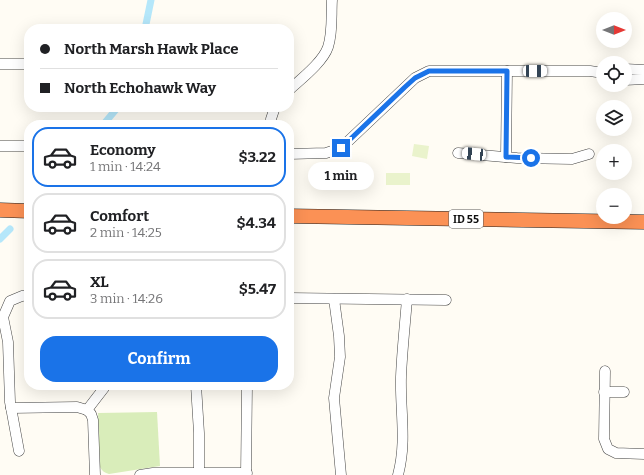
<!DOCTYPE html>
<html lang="en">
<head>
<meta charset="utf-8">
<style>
  :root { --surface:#fff; --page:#f6f6f6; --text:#202124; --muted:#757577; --line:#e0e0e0; --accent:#1a73e8 }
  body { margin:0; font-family:Bitter,serif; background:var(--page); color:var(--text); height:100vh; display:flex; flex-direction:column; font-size:15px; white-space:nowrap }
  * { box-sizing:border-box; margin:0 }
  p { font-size:13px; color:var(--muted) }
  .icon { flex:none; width:22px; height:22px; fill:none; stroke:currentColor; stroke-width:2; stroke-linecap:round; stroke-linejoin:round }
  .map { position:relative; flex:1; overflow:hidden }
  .sheet { position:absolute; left:24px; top:120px; width:270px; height:270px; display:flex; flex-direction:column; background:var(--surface); border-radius:16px; box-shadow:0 4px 16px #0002 }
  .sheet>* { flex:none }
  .top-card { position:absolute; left:24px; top:24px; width:270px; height:88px; border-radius:16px; box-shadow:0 4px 16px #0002; display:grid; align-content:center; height:88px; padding:0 16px; background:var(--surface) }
  .needle { width:26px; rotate:90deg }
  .tools { position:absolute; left:596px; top:12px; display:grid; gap:8px }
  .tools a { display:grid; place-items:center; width:36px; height:36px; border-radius:50%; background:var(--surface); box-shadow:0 4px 16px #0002; font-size:20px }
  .end { position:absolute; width:18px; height:18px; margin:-9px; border:5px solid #1a73e8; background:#fff; box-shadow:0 0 0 2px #fff }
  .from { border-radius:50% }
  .bubble { position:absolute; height:28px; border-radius:14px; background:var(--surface); box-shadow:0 4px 16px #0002; font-size:13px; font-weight:700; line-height:28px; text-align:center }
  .car { position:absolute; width:12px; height:24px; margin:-12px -6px; border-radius:5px; box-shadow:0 0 3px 1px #0007; background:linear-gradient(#fff 24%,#345 0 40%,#fff 0 76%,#345 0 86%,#fff 0) }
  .top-card b { display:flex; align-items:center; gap:14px; height:38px; font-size:15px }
  .top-card b+b { border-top:1px solid var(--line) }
  .top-card i { width:10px; height:10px; background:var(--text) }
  ul { padding:7px 0 0; list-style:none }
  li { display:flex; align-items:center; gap:12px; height:60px; margin:0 8px 6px; padding:0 8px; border:2px solid var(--line); border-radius:16px }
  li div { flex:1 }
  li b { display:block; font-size:15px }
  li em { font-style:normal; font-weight:700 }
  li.current { border-color:var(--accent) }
  li>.icon { width:36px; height:36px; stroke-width:1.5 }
  .action { display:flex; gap:8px; margin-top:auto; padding:8px 16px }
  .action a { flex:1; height:46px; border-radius:16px; background:var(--accent); color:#fff; font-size:16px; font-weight:700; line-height:46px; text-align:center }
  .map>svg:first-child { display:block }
  .green { fill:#d9edba }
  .pitch { fill:#eaf3cc }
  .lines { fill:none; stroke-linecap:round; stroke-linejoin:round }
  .canal { stroke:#b5e7fa; stroke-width:7 }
  .minor-casing { stroke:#434343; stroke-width:11 }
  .highway-casing { stroke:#212121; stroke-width:15 }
  .minor { stroke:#fff; stroke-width:10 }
  .highway { stroke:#fb9155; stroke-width:14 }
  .route { stroke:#1a73e8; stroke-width:5 }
  .labels { text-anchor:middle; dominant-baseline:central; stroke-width:4; stroke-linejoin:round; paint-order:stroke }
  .shield { fill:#fff; stroke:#585858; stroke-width:1 }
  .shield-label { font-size:11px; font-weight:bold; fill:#101010 }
</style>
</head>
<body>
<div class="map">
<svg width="644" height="475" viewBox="0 0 644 475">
  <rect width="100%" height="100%" fill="#fffcf4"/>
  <g class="green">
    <path d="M 243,107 L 264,107 L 263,111 L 243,111 Z"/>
    <path d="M 157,412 L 160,466 L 109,474 C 105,473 102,471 100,467 L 98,413 Z"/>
  </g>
  <g class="pitch">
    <path d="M 414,144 L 429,146 L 427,159 L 412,156 Z"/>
    <rect x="386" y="173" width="24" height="12"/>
  </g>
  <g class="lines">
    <g class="canal">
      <path d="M 145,29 L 151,0"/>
      <path d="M 103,125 L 118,107"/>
      <path d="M 0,239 L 10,229"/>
    </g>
    <defs>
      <g id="minor">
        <path d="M 0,64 L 29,64"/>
        <path d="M 625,69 L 644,70"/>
        <path d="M 625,80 L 644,79"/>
        <path d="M 289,90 C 301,79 323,62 328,47 C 333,32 331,15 332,0"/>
        <path d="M 271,125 L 271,119 L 275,107"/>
        <path d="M 0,146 L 29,146"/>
        <path d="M 458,153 L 517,158 L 572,159 L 589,154"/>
        <path d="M 289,154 L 326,153 L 341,148 L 415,78 L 429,71 L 590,71 L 603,73"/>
        <path d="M 506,157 L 507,71"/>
        <path d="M 289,298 L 446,300"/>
        <path d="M 334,299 L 339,336 L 340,357 L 334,398 L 341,475"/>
        <path d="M 605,371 L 604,439 L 608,449 L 616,453 L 644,454"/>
        <path d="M 196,385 L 199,433 L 199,475"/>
        <path d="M 604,392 L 624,392"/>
        <path d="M 11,408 L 77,407 L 87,410"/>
        <path d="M 19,451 L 10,402 L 8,342 L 3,317 L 10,301 L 22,296 L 29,295"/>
        <path d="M 95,475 L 93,420 L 91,414 L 87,410 L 104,388"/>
        <path d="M 140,475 L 153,473 L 247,473"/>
        <path d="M 246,475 L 247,385"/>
        <path d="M 398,475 C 407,441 400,411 401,377 C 402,351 405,325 407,299"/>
      </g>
      <g id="highway">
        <path d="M 0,210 L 29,211"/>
        <path d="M 289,216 L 644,222"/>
      </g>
    </defs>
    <use href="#minor" class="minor-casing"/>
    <use href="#highway" class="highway-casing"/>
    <use href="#minor" class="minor"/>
    <use href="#highway" class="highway"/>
  </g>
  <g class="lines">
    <path class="route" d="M 341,148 L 405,87 L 415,78 L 429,71 L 507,71 L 506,157 L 531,158"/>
  </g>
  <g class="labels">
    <rect class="shield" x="449" y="210" width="34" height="18" rx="3"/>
    <g class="shield-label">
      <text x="466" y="219">ID 55</text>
    </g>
  </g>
</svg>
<div class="tools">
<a><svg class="needle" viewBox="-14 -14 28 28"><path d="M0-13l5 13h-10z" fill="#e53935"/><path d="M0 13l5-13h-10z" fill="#757577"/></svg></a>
<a><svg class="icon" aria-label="locate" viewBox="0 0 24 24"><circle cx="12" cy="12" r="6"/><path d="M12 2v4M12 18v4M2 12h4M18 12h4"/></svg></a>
<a><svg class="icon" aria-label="layers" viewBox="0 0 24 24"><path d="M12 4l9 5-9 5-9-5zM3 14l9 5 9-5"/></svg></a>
<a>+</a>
<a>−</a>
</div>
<i class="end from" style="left:531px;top:158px"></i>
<i class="end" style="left:341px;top:148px"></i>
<div class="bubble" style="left:308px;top:162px;width:66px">1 min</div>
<i class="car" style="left:535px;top:71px;rotate:90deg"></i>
<i class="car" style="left:474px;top:154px;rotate:276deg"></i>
<div class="top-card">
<b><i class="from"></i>North Marsh Hawk Place</b>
<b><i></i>North Echohawk Way</b>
</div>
<section class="sheet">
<ul>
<li class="current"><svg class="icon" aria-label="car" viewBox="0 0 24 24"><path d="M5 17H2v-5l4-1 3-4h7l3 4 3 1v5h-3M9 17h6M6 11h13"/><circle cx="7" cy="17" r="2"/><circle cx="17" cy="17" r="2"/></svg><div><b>Economy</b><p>1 min · 14:24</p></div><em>$3.22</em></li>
<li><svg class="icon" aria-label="car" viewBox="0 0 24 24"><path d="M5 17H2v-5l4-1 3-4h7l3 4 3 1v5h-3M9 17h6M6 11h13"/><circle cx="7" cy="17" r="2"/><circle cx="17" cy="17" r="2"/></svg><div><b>Comfort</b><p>2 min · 14:25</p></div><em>$4.34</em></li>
<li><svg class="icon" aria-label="car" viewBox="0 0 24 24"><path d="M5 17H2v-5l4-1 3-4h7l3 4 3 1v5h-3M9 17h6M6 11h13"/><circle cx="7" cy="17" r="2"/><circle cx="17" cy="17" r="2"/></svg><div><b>XL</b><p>3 min · 14:26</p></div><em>$5.47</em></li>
</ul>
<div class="action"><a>Confirm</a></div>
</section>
</div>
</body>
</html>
